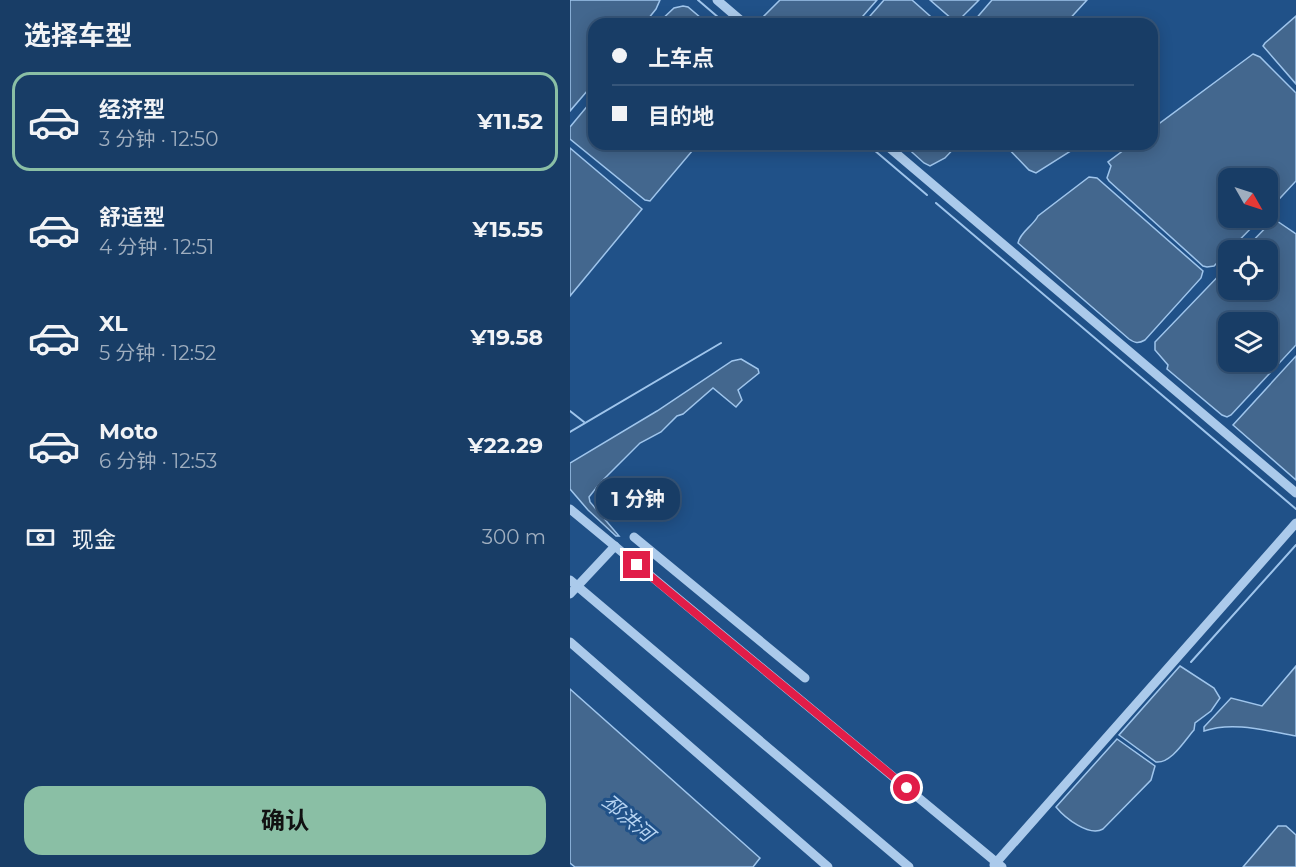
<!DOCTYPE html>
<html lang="zh">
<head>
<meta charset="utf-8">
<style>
  :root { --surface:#183d66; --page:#25486f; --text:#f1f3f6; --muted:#9faebf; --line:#36567a; --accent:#8abfa5 }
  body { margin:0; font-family:Montserrat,"Noto Sans SC",sans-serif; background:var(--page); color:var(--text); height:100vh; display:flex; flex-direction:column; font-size:22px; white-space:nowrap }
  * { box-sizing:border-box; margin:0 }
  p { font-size:20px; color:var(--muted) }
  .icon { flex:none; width:33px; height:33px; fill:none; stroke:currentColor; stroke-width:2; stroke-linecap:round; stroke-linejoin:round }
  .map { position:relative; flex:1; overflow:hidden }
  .details { display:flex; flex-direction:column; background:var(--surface); width:570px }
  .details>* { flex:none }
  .banner { position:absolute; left:18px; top:18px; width:570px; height:132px; border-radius:18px; box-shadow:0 3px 15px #0003,0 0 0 2px var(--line); display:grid; align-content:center; height:132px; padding:0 24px; background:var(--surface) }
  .needle { width:39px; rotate:129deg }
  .buttons { position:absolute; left:648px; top:168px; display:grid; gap:12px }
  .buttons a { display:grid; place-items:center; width:60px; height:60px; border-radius:12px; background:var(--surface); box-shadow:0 3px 15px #0003,0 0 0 2px var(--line); font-size:30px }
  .end { position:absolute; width:27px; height:27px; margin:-14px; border:8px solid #e11d48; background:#fff; box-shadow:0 0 0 3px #fff }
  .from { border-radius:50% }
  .bubble { position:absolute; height:42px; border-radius:18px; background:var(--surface); box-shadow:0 3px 15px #0003,0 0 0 2px var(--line); font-size:20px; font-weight:700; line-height:42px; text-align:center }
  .banner b { display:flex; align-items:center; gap:21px; height:57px; font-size:22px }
  .banner b+b { border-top:2px solid var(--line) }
  .banner i { width:15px; height:15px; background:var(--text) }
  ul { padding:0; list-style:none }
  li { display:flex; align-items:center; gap:18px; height:99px; margin:0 12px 9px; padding:0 12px; border:3px solid transparent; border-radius:18px }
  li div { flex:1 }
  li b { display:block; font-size:22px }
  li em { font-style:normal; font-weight:700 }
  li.current { border-color:var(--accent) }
  li>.icon { width:54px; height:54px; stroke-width:1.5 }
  h2 { padding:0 24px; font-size:27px; line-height:72px }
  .pay { display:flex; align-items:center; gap:15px; height:66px; padding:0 24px; font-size:22px }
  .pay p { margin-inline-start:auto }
  .cta { display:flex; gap:12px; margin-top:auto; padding:12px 24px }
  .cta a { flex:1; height:69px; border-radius:18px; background:var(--accent); color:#111; font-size:24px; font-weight:700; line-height:69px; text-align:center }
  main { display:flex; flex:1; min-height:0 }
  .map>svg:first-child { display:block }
  .water { fill:#43678e; stroke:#9fc5ec; stroke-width:1.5; fill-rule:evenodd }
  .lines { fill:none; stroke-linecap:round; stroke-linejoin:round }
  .stream { stroke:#9fc5ec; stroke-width:2 }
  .minor { stroke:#abcaeb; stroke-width:9 }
  .route { stroke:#e11d48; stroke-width:8 }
  .labels { text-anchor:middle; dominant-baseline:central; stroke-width:6; stroke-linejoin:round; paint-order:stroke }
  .water-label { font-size:20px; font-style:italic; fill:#b7d4f2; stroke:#205188 }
</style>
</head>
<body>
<main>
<section class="details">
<h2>选择车型</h2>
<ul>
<li class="current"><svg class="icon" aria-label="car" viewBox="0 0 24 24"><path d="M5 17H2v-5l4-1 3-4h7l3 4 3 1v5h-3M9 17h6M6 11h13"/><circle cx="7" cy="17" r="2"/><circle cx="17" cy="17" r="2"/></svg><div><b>经济型</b><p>3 分钟 · 12:50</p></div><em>¥11.52</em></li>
<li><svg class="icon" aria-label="car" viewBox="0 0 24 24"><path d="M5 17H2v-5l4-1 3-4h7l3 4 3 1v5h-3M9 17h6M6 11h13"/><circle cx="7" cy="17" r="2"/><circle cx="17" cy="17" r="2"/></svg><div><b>舒适型</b><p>4 分钟 · 12:51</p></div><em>¥15.55</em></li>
<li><svg class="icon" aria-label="car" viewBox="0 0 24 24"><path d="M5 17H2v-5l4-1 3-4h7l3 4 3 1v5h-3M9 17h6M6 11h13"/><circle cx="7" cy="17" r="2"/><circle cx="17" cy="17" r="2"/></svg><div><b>XL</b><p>5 分钟 · 12:52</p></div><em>¥19.58</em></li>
<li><svg class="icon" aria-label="car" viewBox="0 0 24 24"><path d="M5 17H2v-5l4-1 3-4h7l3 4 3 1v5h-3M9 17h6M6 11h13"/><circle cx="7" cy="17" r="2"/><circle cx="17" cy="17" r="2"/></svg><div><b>Moto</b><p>6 分钟 · 12:53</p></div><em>¥22.29</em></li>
</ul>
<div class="pay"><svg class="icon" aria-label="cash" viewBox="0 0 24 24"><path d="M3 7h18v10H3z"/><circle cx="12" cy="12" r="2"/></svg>现金<p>300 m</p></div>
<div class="cta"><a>确认</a></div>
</section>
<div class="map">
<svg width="726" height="867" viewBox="0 0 726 867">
  <rect width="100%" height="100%" fill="#205188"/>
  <g class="water">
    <path d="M 0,0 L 90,0 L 86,9 L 74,24 L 24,24 L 24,83 L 0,111 Z"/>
    <path d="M 210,0 L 307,0 L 286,24 L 193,24 L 191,22 L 193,17 Z"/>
    <path d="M 314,0 L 342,0 L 369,24 L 293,24 Z"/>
    <path d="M 360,0 L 409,0 L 388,21 L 382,19 Z"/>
    <path d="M 422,0 L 517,0 L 495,24 L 407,24 L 404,21 Z"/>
    <path d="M 113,6 L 118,7 L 138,24 L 87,24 L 104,8 Z"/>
    <path d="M 726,16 L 726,84 L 693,46 L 695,43 Z"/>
    <path d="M 683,54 L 690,57 L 726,93 L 726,181 L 698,211 L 698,178 L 658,178 L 658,218 L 691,218 L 644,266 L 637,267 L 633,266 L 539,181 L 537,178 L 541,166 L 538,162 L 562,144 L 582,144 L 582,129 Z"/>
    <path d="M 24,98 L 24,144 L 128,144 L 80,201 L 75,200 L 0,139 L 0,127 Z"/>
    <path d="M 333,144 L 388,144 L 375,158 L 360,166 L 354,163 Z"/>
    <path d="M 434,144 L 509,144 L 504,149 L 466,173 L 459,170 Z"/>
    <path d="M 0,148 L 72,209 L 0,296 Z"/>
    <path d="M 519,177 L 527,178 L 633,271 L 631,278 L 575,340 C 568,344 565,343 559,339 L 448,243 C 450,232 463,226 468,216 Z"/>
    <path d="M 704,219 L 726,234 L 726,345 L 661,415 L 657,417 L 652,415 L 597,369 L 598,365 L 585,350 L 585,342 L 658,266 L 658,290 L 698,290 L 698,250 L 674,250 ZM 658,322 L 698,322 L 698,362 L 658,362 Z"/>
    <path d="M 726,356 L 726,480 L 663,425 Z"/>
    <path d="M 171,359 L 188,369 L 189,373 L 168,390 L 172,400 L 166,407 L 143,388 L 113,414 L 107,416 L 91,432 L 70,443 L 30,483 L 19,497 L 20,502 L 49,536 L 46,536 L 18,510 L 0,489 L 0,463 L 87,411 L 162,361 Z"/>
    <path d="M 610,666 L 644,688 L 650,698 L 641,711 L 625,723 L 624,730 C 615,740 601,764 586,762 L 549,735 Z"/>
    <path d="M 726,666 L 726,736 C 697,731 663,721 634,731 L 634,727 L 661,698 L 692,706 Z"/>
    <path d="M 0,689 L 190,858 L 183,867 L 5,867 L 0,863 Z"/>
    <path d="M 547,739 L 585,766 L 581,780 L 533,829 C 519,837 495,818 486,807 Z"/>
    <path d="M 708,826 L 716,826 L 726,835 L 726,867 L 673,867 Z"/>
  </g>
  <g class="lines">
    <g class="stream">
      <path d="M 128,0 L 156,24"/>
      <path d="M 297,144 L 357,195"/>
      <path d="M 366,203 L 726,509"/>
      <path d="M 0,411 L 14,422"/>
      <path d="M 0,432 L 151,343"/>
      <path d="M 621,662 L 726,545"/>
    </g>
    <g class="minor">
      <path d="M 147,0 L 175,24"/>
      <path d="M 315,144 L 726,493"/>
      <path d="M 0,509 L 432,867"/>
      <path d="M 64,537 L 235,678"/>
      <path d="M 0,580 L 339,867"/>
      <path d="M 0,594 L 45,546"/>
      <path d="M 0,642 L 258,867"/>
      <path d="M 424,865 L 726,523"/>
    </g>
  </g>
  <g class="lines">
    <path class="route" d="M 67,565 L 337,788"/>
  </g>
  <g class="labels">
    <g class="water-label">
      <text transform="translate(58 818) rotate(40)">邳洪河</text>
    </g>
  </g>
</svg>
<div class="buttons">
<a><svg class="needle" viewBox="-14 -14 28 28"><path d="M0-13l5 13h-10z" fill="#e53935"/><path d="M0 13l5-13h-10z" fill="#9faebf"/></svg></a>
<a><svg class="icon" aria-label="locate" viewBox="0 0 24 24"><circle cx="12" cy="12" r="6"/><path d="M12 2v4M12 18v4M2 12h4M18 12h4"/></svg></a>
<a><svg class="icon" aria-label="layers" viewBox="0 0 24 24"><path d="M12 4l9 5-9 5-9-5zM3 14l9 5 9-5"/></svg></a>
</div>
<i class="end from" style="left:337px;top:788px"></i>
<i class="end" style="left:67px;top:565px"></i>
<div class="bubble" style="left:26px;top:478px;width:84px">1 分钟</div>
<div class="banner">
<b><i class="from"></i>上车点</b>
<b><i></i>目的地</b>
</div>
</div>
</main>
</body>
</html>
